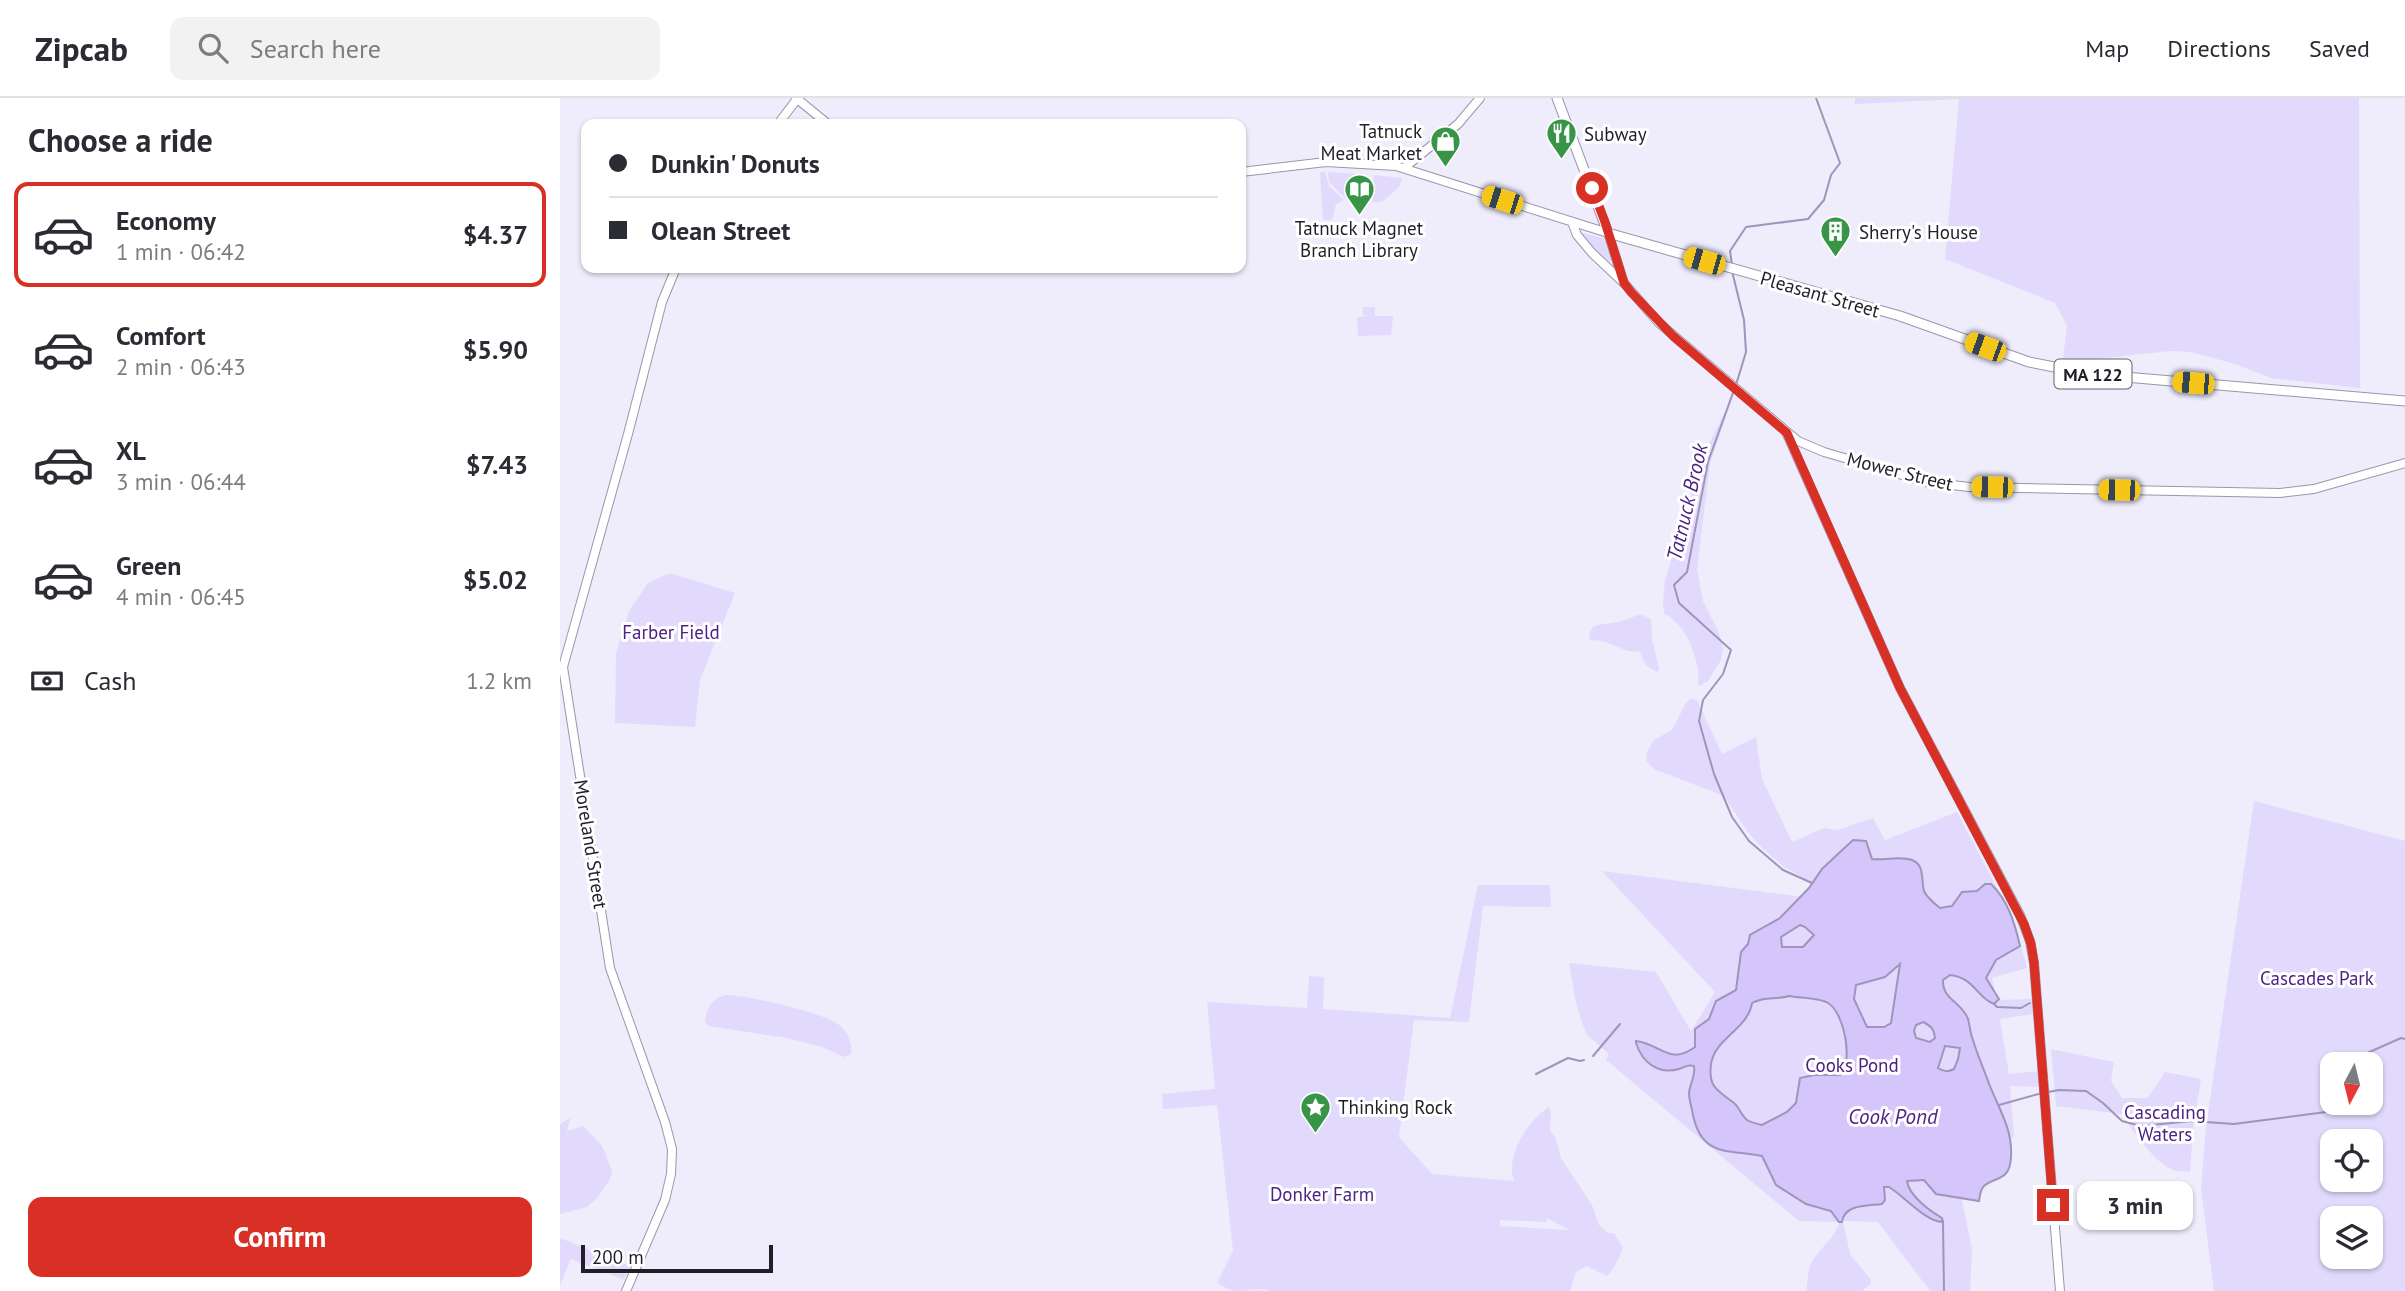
<!DOCTYPE html>
<html lang="en">
<head>
<meta charset="utf-8">
<style>
  :root { --surface:#fff; --page:#f2f2f3; --text:#2b2b33; --muted:#7c7c81; --line:#e1e1e2; --accent:#d93025 }
  body { margin:0; font-family:"PT Sans",sans-serif; background:var(--page); color:var(--text); height:100vh; display:flex; flex-direction:column; font-size:26px; white-space:nowrap }
  * { box-sizing:border-box; margin:0 }
  p { font-size:23px; color:var(--muted) }
  .icon { flex:none; width:38px; height:38px; fill:none; stroke:currentColor; stroke-width:2; stroke-linecap:round; stroke-linejoin:round }
  .map { position:relative; flex:1; overflow:hidden }
  .drawer { display:flex; flex-direction:column; background:var(--surface); width:560px }
  .drawer>* { flex:none }
  .hud { position:absolute; left:21px; top:21px; width:665px; height:154px; border-radius:14px; box-shadow:0 2px 5px #0004; display:grid; align-content:center; height:154px; padding:0 28px; background:var(--surface) }
  .needle { width:46px; rotate:187deg }
  .controls { position:absolute; left:1760px; top:954px; display:grid; gap:14px }
  .controls a { display:grid; place-items:center; width:63px; height:63px; border-radius:14px; background:var(--surface); box-shadow:0 2px 5px #0004; font-size:35px }
  .scale { position:absolute; left:21px; bottom:18px; width:192px; box-sizing:border-box; padding-left:7px; border:4px solid #211e28; border-top:0; font-size:19px; line-height:24px; white-space:nowrap; color:#211e28; -webkit-text-stroke:5px #fff; paint-order:stroke }
  .end { position:absolute; width:32px; height:32px; margin:-16px; border:9px solid #d93025; background:#fff; box-shadow:0 0 0 4px #fff }
  .from { border-radius:50% }
  .bubble { position:absolute; height:49px; border-radius:14px; background:var(--surface); box-shadow:0 2px 5px #0004; font-size:23px; font-weight:700; line-height:49px; text-align:center }
  .car { position:absolute; width:21px; height:42px; margin:-21px -10px; border-radius:9px; box-shadow:0 0 5px 2px #0007; background:linear-gradient(#f5c518 24%,#345 0 40%,#f5c518 0 76%,#345 0 86%,#f5c518 0) }
  .hud b { display:flex; align-items:center; gap:24px; height:66px; font-size:26px }
  .hud b+b { border-top:2px solid var(--line) }
  .hud i { width:18px; height:18px; background:var(--text) }
  ul { padding:0; list-style:none }
  li { display:flex; align-items:center; gap:21px; height:105px; margin:0 14px 10px; padding:0 14px; border:4px solid transparent; border-radius:14px }
  li div { flex:1 }
  li b { display:block; font-size:26px }
  li em { font-style:normal; font-weight:700 }
  li.active { border-color:var(--accent) }
  li>.icon { width:63px; height:63px; stroke-width:1.5 }
  h2 { padding:0 28px; font-size:32px; line-height:84px }
  .pay { display:flex; align-items:center; gap:18px; height:77px; padding:0 28px; font-size:26px }
  .pay p { margin-inline-start:auto }
  .action { display:flex; gap:14px; margin-top:auto; padding:14px 28px }
  .action a { flex:1; height:80px; border-radius:14px; background:var(--accent); color:#fff; font-size:28px; font-weight:700; line-height:80px; text-align:center }
  header { display:flex; align-items:center; gap:42px; box-sizing:border-box; height:98px; padding:0 35px; background:var(--surface); border-bottom:2px solid var(--line) }
  header strong { font-size:33px }
  nav { display:flex; gap:38px; margin-inline-start:auto; font-size:24px }
  .search { width:490px; height:63px; background:var(--page); display:flex; align-items:center; gap:18px; box-sizing:border-box; padding:0 24px; border-radius:14px; color:var(--muted); font-size:26px }
  main { display:flex; flex:1; min-height:0 }
  .map>svg:first-child { display:block }
  .green { fill:#e2dafc; fill-rule:evenodd }
  .water { fill:#d4c6fb; stroke:#9e94bc; stroke-width:2; fill-rule:evenodd }
  .lines { fill:none; stroke-linecap:round; stroke-linejoin:round }
  .stream { stroke:#9e94bc; stroke-width:2 }
  .secondary-casing { stroke:#9b95ad; stroke-width:10 }
  .primary-casing { stroke:#9b95ad; stroke-width:11 }
  .secondary { stroke:#fff; stroke-width:8 }
  .primary { stroke:#fff; stroke-width:9 }
  .route { stroke:#d93025; stroke-width:9 }
  .labels { text-anchor:middle; dominant-baseline:central; stroke-width:6; stroke-linejoin:round; paint-order:stroke }
  .shield { fill:#fff; stroke:#646268; stroke-width:2 }
  .shield-label { font-size:18px; font-weight:bold; fill:#211e28 }
  .poi-label { font-size:19px; fill:#211e28; stroke:#fff; text-anchor:start }
  .street-label { font-size:19px; fill:#211e28; stroke:#fff }
  .park-label { font-size:19px; fill:#4b2385; stroke:#fff }
  .water-label { font-size:21px; font-style:italic; fill:#4c2486; stroke:#fff }
</style>
</head>
<body>
<header>
<strong>Zipcab</strong>
<div class="search"><svg class="icon" aria-label="search" viewBox="0 0 24 24"><circle cx="10" cy="10" r="6"/><path d="M15 15l6 6"/></svg>Search here</div>
<nav><a>Map</a><a>Directions</a><a>Saved</a></nav>
</header>
<main>
<section class="drawer">
<h2>Choose a ride</h2>
<ul>
<li class="active"><svg class="icon" aria-label="car" viewBox="0 0 24 24"><path d="M5 17H2v-5l4-1 3-4h7l3 4 3 1v5h-3M9 17h6M6 11h13"/><circle cx="7" cy="17" r="2"/><circle cx="17" cy="17" r="2"/></svg><div><b>Economy</b><p>1 min · 06:42</p></div><em>$4.37</em></li>
<li><svg class="icon" aria-label="car" viewBox="0 0 24 24"><path d="M5 17H2v-5l4-1 3-4h7l3 4 3 1v5h-3M9 17h6M6 11h13"/><circle cx="7" cy="17" r="2"/><circle cx="17" cy="17" r="2"/></svg><div><b>Comfort</b><p>2 min · 06:43</p></div><em>$5.90</em></li>
<li><svg class="icon" aria-label="car" viewBox="0 0 24 24"><path d="M5 17H2v-5l4-1 3-4h7l3 4 3 1v5h-3M9 17h6M6 11h13"/><circle cx="7" cy="17" r="2"/><circle cx="17" cy="17" r="2"/></svg><div><b>XL</b><p>3 min · 06:44</p></div><em>$7.43</em></li>
<li><svg class="icon" aria-label="car" viewBox="0 0 24 24"><path d="M5 17H2v-5l4-1 3-4h7l3 4 3 1v5h-3M9 17h6M6 11h13"/><circle cx="7" cy="17" r="2"/><circle cx="17" cy="17" r="2"/></svg><div><b>Green</b><p>4 min · 06:45</p></div><em>$5.02</em></li>
</ul>
<div class="pay"><svg class="icon" aria-label="cash" viewBox="0 0 24 24"><path d="M3 7h18v10H3z"/><circle cx="12" cy="12" r="2"/></svg>Cash<p>1.2 km</p></div>
<div class="action"><a>Confirm</a></div>
</section>
<div class="map">
<svg width="1845" height="1193" viewBox="0 0 1845 1193">
  <rect width="100%" height="100%" fill="#efecfb"/>
  <g class="green">
    <path d="M 1295,0 L 1799,0 L 1800,290 L 1711,280 L 1675,266 L 1631,254 L 1610,253 L 1527,262 L 1503,261 L 1507,228 L 1495,205 L 1385,161 L 1399,1 L 1295,6 Z"/>
    <path d="M 760,74 L 765,74 L 769,88 L 784,102 L 776,106 L 772,122 L 763,122 Z"/>
    <path d="M 768,74 L 798,76 L 797,103 L 787,102 L 769,84 Z"/>
    <path d="M 814,77 L 842,80 L 839,89 L 822,104 L 812,104 Z"/>
    <path d="M 1022,135 L 1043,140 L 1052,162 L 1048,165 L 1025,141 Z"/>
    <path d="M 803,209 L 815,209 L 815,218 L 833,218 L 831,237 L 798,238 L 797,219 L 810,218 L 803,217 Z"/>
    <path d="M 1173,298 L 1150,366 L 1137,471 L 1143,503 L 1159,535 L 1163,551 L 1161,562 L 1148,583 L 1139,588 C 1137,582 1139,577 1138,571 C 1134,550 1124,525 1104,516 L 1103,502 L 1105,482 L 1145,354 Z"/>
    <path d="M 110,475 L 175,495 L 140,582 L 135,629 L 55,625 L 56,555 L 69,513 L 88,485 Z"/>
    <path d="M 1080,516 L 1091,521 L 1092,541 L 1099,571 L 1097,574 L 1086,567 L 1080,554 L 1068,553 L 1043,543 L 1030,542 C 1026,523 1045,527 1058,524 C 1065,522 1073,519 1080,516 Z"/>
    <path d="M 1131,601 L 1137,602 L 1162,656 L 1196,639 L 1202,681 L 1232,744 L 1264,730 L 1278,732 L 1313,720 L 1325,742 L 1397,714 L 1449,813 L 1456,830 L 1467,870 L 1432,880 L 1437,902 L 1472,901 L 1474,916 L 1440,921 L 1449,976 L 1479,973 L 1481,989 L 1450,988 L 1454,1038 L 1423,1059 L 1401,1097 L 1412,1151 L 1410,1193 L 1370,1193 L 1318,1124 L 1283,1123 L 1290,1156 L 1311,1182 L 1311,1186 L 1302,1193 L 1246,1193 C 1248,1184 1247,1174 1251,1166 C 1259,1150 1275,1141 1279,1124 L 1239,1123 L 1046,962 L 1049,956 L 1027,937 L 1023,927 L 1016,905 L 1009,865 L 1096,874 L 1131,933 L 1155,894 L 1042,773 L 1244,799 L 1250,791 L 1251,784 L 1224,769 L 1202,750 L 1187,733 L 1164,698 L 1094,671 L 1086,663 L 1087,654 L 1094,642 L 1112,632 L 1126,605 Z"/>
    <path d="M 1694,703 L 1845,743 L 1845,1193 L 1654,1193 L 1641,1090 L 1646,1029 ZM 1773,966 L 1811,966 L 1811,1004 L 1773,1004 ZM 1773,1043 L 1811,1043 L 1811,1082 L 1773,1082 ZM 1773,1120 L 1811,1120 L 1811,1158 L 1773,1158 Z"/>
    <path d="M 918,787 L 990,787 L 991,809 L 923,808 L 909,924 L 854,922 L 839,1039 L 872,1076 L 954,1083 C 945,1058 968,1022 989,1009 L 991,1015 L 990,1032 L 996,1041 L 1001,1060 L 1032,1107 L 1039,1127 L 1048,1135 L 1054,1135 L 1063,1150 C 1059,1159 1054,1172 1047,1178 L 1027,1168 L 1016,1174 L 1010,1193 L 711,1193 C 699,1189 688,1193 675,1193 C 669,1192 663,1188 657,1185 L 673,1153 L 657,1007 L 603,1011 L 602,996 L 655,991 L 647,904 L 747,910 L 749,878 L 764,879 L 763,911 L 890,920 ZM 987,1120 L 1009,1132 L 940,1128 L 940,1122 L 987,1124 Z"/>
    <path d="M 165,897 C 187,897 261,914 278,926 C 287,933 293,944 291,956 L 284,959 L 262,949 L 227,940 L 149,928 L 145,924 C 147,909 151,902 165,897 Z"/>
    <path d="M 1491,951 L 1554,964 L 1551,983 L 1562,1000 L 1588,1000 L 1605,974 L 1641,981 L 1633,1031 L 1630,1074 C 1625,1073 1617,1074 1613,1072 C 1594,1064 1573,1033 1561,1016 L 1496,1008 Z"/>
    <path d="M 10,1020 L 7,1033 L 23,1028 L 42,1048 L 52,1072 L 50,1081 L 38,1099 L 27,1109 L 0,1116 L 0,1026 Z"/>
    <path d="M 0,1140 L 70,1168 L 64,1182 L 11,1161 L 0,1187 Z"/>
  </g>
  <path class="water" d="M 1293,742 L 1306,743 L 1312,761 C 1325,763 1338,757 1352,762 C 1365,767 1361,782 1364,793 C 1367,800 1374,805 1380,810 L 1392,808 L 1402,794 L 1417,793 L 1425,786 L 1431,786 C 1448,802 1455,826 1460,848 L 1436,862 L 1426,880 L 1439,901 L 1434,906 C 1417,900 1415,880 1390,877 L 1383,882 C 1382,902 1402,904 1408,921 C 1410,928 1410,935 1413,942 C 1417,956 1423,969 1428,983 C 1437,1008 1453,1030 1451,1059 C 1450,1084 1435,1078 1424,1088 C 1420,1092 1420,1098 1419,1103 L 1376,1096 L 1364,1082 L 1347,1083 C 1349,1098 1370,1113 1382,1120 L 1383,1124 C 1367,1125 1344,1098 1329,1089 L 1324,1089 L 1325,1102 L 1322,1106 C 1308,1108 1284,1106 1282,1124 L 1279,1124 L 1271,1113 L 1246,1106 L 1216,1087 L 1202,1058 C 1169,1051 1142,1060 1133,1017 C 1132,1010 1129,1002 1129,995 C 1130,985 1136,978 1134,968 C 1127,966 1126,969 1119,971 C 1098,977 1082,964 1076,945 L 1076,943 C 1101,946 1109,968 1135,949 L 1135,931 L 1149,921 L 1156,903 L 1176,892 L 1181,854 L 1188,846 L 1190,837 L 1220,820 L 1249,790 L 1262,771 ZM 1240,827 L 1245,829 L 1254,837 L 1243,849 L 1222,849 L 1221,839 ZM 1340,866 L 1331,925 L 1324,929 L 1307,929 L 1294,901 L 1296,887 L 1325,879 ZM 1229,898 C 1239,900 1261,900 1268,905 C 1284,914 1294,964 1280,977 L 1254,977 L 1240,980 L 1236,1005 L 1227,1014 L 1202,1027 C 1198,1026 1190,1024 1187,1022 C 1181,1017 1179,1009 1174,1005 C 1157,992 1148,989 1151,966 C 1155,940 1188,931 1192,905 C 1204,898 1216,902 1229,898 ZM 1363,924 C 1371,928 1374,931 1375,940 L 1370,944 L 1356,940 L 1354,933 L 1356,927 ZM 1385,948 L 1400,950 L 1398,961 L 1394,971 C 1388,974 1384,974 1378,970 Z"/>
  <g class="lines">
    <g class="stream">
      <path d="M 1172,167 L 1170,153 L 1186,129 L 1248,121 L 1264,102 L 1271,77 L 1280,65 L 1256,0"/>
      <path d="M 1172,173 L 1184,222 L 1186,254 L 1176,287"/>
      <path d="M 1174,292 L 1148,364 L 1127,474 L 1114,487 L 1119,505 L 1171,552 L 1163,576 L 1143,602 L 1139,623 L 1154,676 L 1172,719 L 1189,743 L 1223,772 L 1252,785"/>
      <path d="M 1434,906 L 1437,909 L 1461,910 L 1470,905"/>
      <path d="M 1033,958 L 1060,926"/>
      <path d="M 1791,966 L 1805,956 L 1841,940 L 1845,941"/>
      <path d="M 976,976 L 1008,960 L 1020,963 L 1024,962"/>
      <path d="M 1488,994 L 1499,992 L 1526,993 L 1543,1005 L 1562,1023 L 1581,1028 L 1632,1023 L 1674,1026 L 1766,1014 L 1773,1004"/>
      <path d="M 1439,1007 L 1482,995"/>
      <path d="M 1381,1123 L 1383,1124 L 1384,1193"/>
    </g>
    <defs>
      <g id="secondary">
        <path d="M 236,0 L 268,26"/>
        <path d="M 218,26 L 237,1"/>
        <path d="M 844,70 L 898,26 L 920,0"/>
        <path d="M 681,74 L 766,64 L 836,68 L 1048,135 L 1064,185"/>
        <path d="M 1012,124 L 1017,137 L 1032,155 L 1064,185 L 1099,225 L 1238,343 L 1264,354 L 1366,384 L 1409,389 L 1720,395 L 1754,391 L 1845,365"/>
        <path d="M 1227,336 L 1340,590 L 1460,817 L 1470,843 L 1474,865 L 1500,1193"/>
        <path d="M 66,1193 L 105,1102 L 111,1076 L 112,1051 L 105,1024 L 50,870 L 3,569 L 68,336 L 102,204 L 116,170"/>
      </g>
      <path id="primary" d="M 997,0 L 1048,135 L 1340,218 L 1469,264 L 1530,276 L 1845,303"/>
    </defs>
    <use href="#secondary" class="secondary-casing"/>
    <use href="#primary" class="primary-casing"/>
    <use href="#secondary" class="secondary"/>
    <use href="#primary" class="primary"/>
  </g>
  <g class="lines">
    <path class="route" d="M 1032,90 L 1045,124 L 1064,185 L 1071,194 L 1113,238 L 1227,335 L 1340,590 L 1464,826 L 1471,846 L 1474,865 L 1493,1107"/>
  </g>
  <defs>
    <symbol id="restaurant-pin" viewBox="-11 -11 22 30"><path d="M0 17L-7.5 6A9.5 9.5 0 1 1 7.5 6Z" fill="#389547" stroke="#fff"/><path d="M-5-6h1v4h1v-4h1v4h1v-4h1v5L-1.5 .5V6h-2V.5L-5-1ZM5-6V6H3V1.5H1.5Q1.5-4 5-6Z" fill="#fff"/></symbol>
    <symbol id="shop-pin" viewBox="-11 -11 22 30"><path d="M0 17L-7.5 6A9.5 9.5 0 1 1 7.5 6Z" fill="#389547" stroke="#fff"/><path d="M-5-2.5h2.3a2.7 3.5 0 0 1 5.4 0H5L5.5 6h-11ZM-1.5-2.5h3a1.5 2.3 0 0 0-3 0Z" fill="#fff"/></symbol>
    <symbol id="library-pin" viewBox="-11 -11 22 30"><path d="M0 17L-7.5 6A9.5 9.5 0 1 1 7.5 6Z" fill="#389547" stroke="#fff"/><path d="M-6-4Q-3-5.5-.7-3.5V5Q-3 3-6 4ZM6-4Q3-5.5 .7-3.5V5Q3 3 6 4Z" fill="#fff"/></symbol>
    <symbol id="building-pin" viewBox="-11 -11 22 30"><path d="M0 17L-7.5 6A9.5 9.5 0 1 1 7.5 6Z" fill="#389547" stroke="#fff"/><path d="M-4-6H4V6H1V3H-1V6H-4ZM-2.5-4.3h1.7v1.8h-1.7ZM.8-4.3h1.7v1.8H.8ZM-2.5-1h1.7V.8h-1.7ZM.8-1h1.7V.8H.8Z" fill="#fff"/></symbol>
    <symbol id="sight-pin" viewBox="-11 -11 22 30"><path d="M0 17L-7.5 6A9.5 9.5 0 1 1 7.5 6Z" fill="#389547" stroke="#fff"/><path d="M0-6L1.8-2.2L6-1.7L2.9 1.2L3.7 5.4L0 3.3L-3.7 5.4L-2.9 1.2L-6-1.7L-1.8-2.2Z" fill="#fff"/></symbol>
  </defs>
  <g fill-rule="evenodd">
    <use href="#restaurant-pin" x="984" y="18" width="35" height="47"/>
    <use href="#shop-pin" x="868" y="26" width="35" height="47"/>
    <use href="#library-pin" x="782" y="74" width="35" height="47"/>
    <use href="#building-pin" x="1258" y="116" width="35" height="47"/>
    <use href="#sight-pin" x="738" y="992" width="35" height="47"/>
  </g>
  <g class="labels">
    <rect class="shield" x="1494.5" y="261.5" width="77" height="29" rx="5"/>
    <g class="shield-label">
      <text x="1533" y="276">MA 122</text>
    </g>
    <g class="poi-label">
      <text x="862" y="33" text-anchor="end">Tatnuck<tspan x="862" dy="22">Meat Market</tspan></text>
      <text x="1024" y="36">Subway</text>
      <text x="799" y="130" text-anchor="middle">Tatnuck Magnet<tspan x="799" dy="22">Branch Library</tspan></text>
      <text x="1299" y="134">Sherry's House</text>
      <text x="778" y="1009">Thinking Rock</text>
    </g>
    <g class="street-label">
      <text transform="translate(1260 196) rotate(16)">Pleasant Street</text>
      <text transform="translate(1340 373) rotate(14)">Mower Street</text>
      <text transform="translate(31 746) rotate(81)">Moreland Street</text>
    </g>
    <g class="park-label">
      <text x="111" y="534">Farber Field</text>
      <text x="1757" y="880">Cascades Park</text>
      <text x="1292" y="967">Cooks Pond</text>
      <text x="1605" y="1014">Cascading<tspan x="1605" dy="22">Waters</tspan></text>
      <text x="762" y="1096">Donker Farm</text>
    </g>
    <g class="water-label">
      <text transform="translate(1127 404) rotate(-77)">Tatnuck Brook</text>
      <text x="1333" y="1018">Cook Pond</text>
    </g>
  </g>
</svg>
<div class="controls">
<a><svg class="needle" viewBox="-14 -14 28 28"><path d="M0-13l5 13h-10z" fill="#e53935"/><path d="M0 13l5-13h-10z" fill="#7c7c81"/></svg></a>
<a><svg class="icon" aria-label="locate" viewBox="0 0 24 24"><circle cx="12" cy="12" r="6"/><path d="M12 2v4M12 18v4M2 12h4M18 12h4"/></svg></a>
<a><svg class="icon" aria-label="layers" viewBox="0 0 24 24"><path d="M12 4l9 5-9 5-9-5zM3 14l9 5 9-5"/></svg></a>
</div>
<div class="scale">200 m</div>
<i class="end from" style="left:1032px;top:90px"></i>
<i class="end" style="left:1493px;top:1107px"></i>
<div class="bubble" style="left:1517px;top:1083px;width:116px">3 min</div>
<i class="car" style="left:942px;top:102px;rotate:288deg"></i>
<i class="car" style="left:1144px;top:163px;rotate:286deg"></i>
<i class="car" style="left:1425px;top:249px;rotate:290deg"></i>
<i class="car" style="left:1633px;top:285px;rotate:275deg"></i>
<i class="car" style="left:1432px;top:389px;rotate:271deg"></i>
<i class="car" style="left:1559px;top:392px;rotate:271deg"></i>
<div class="hud">
<b><i class="from"></i>Dunkin' Donuts</b>
<b><i></i>Olean Street</b>
</div>
</div>
</main>
</body>
</html>
